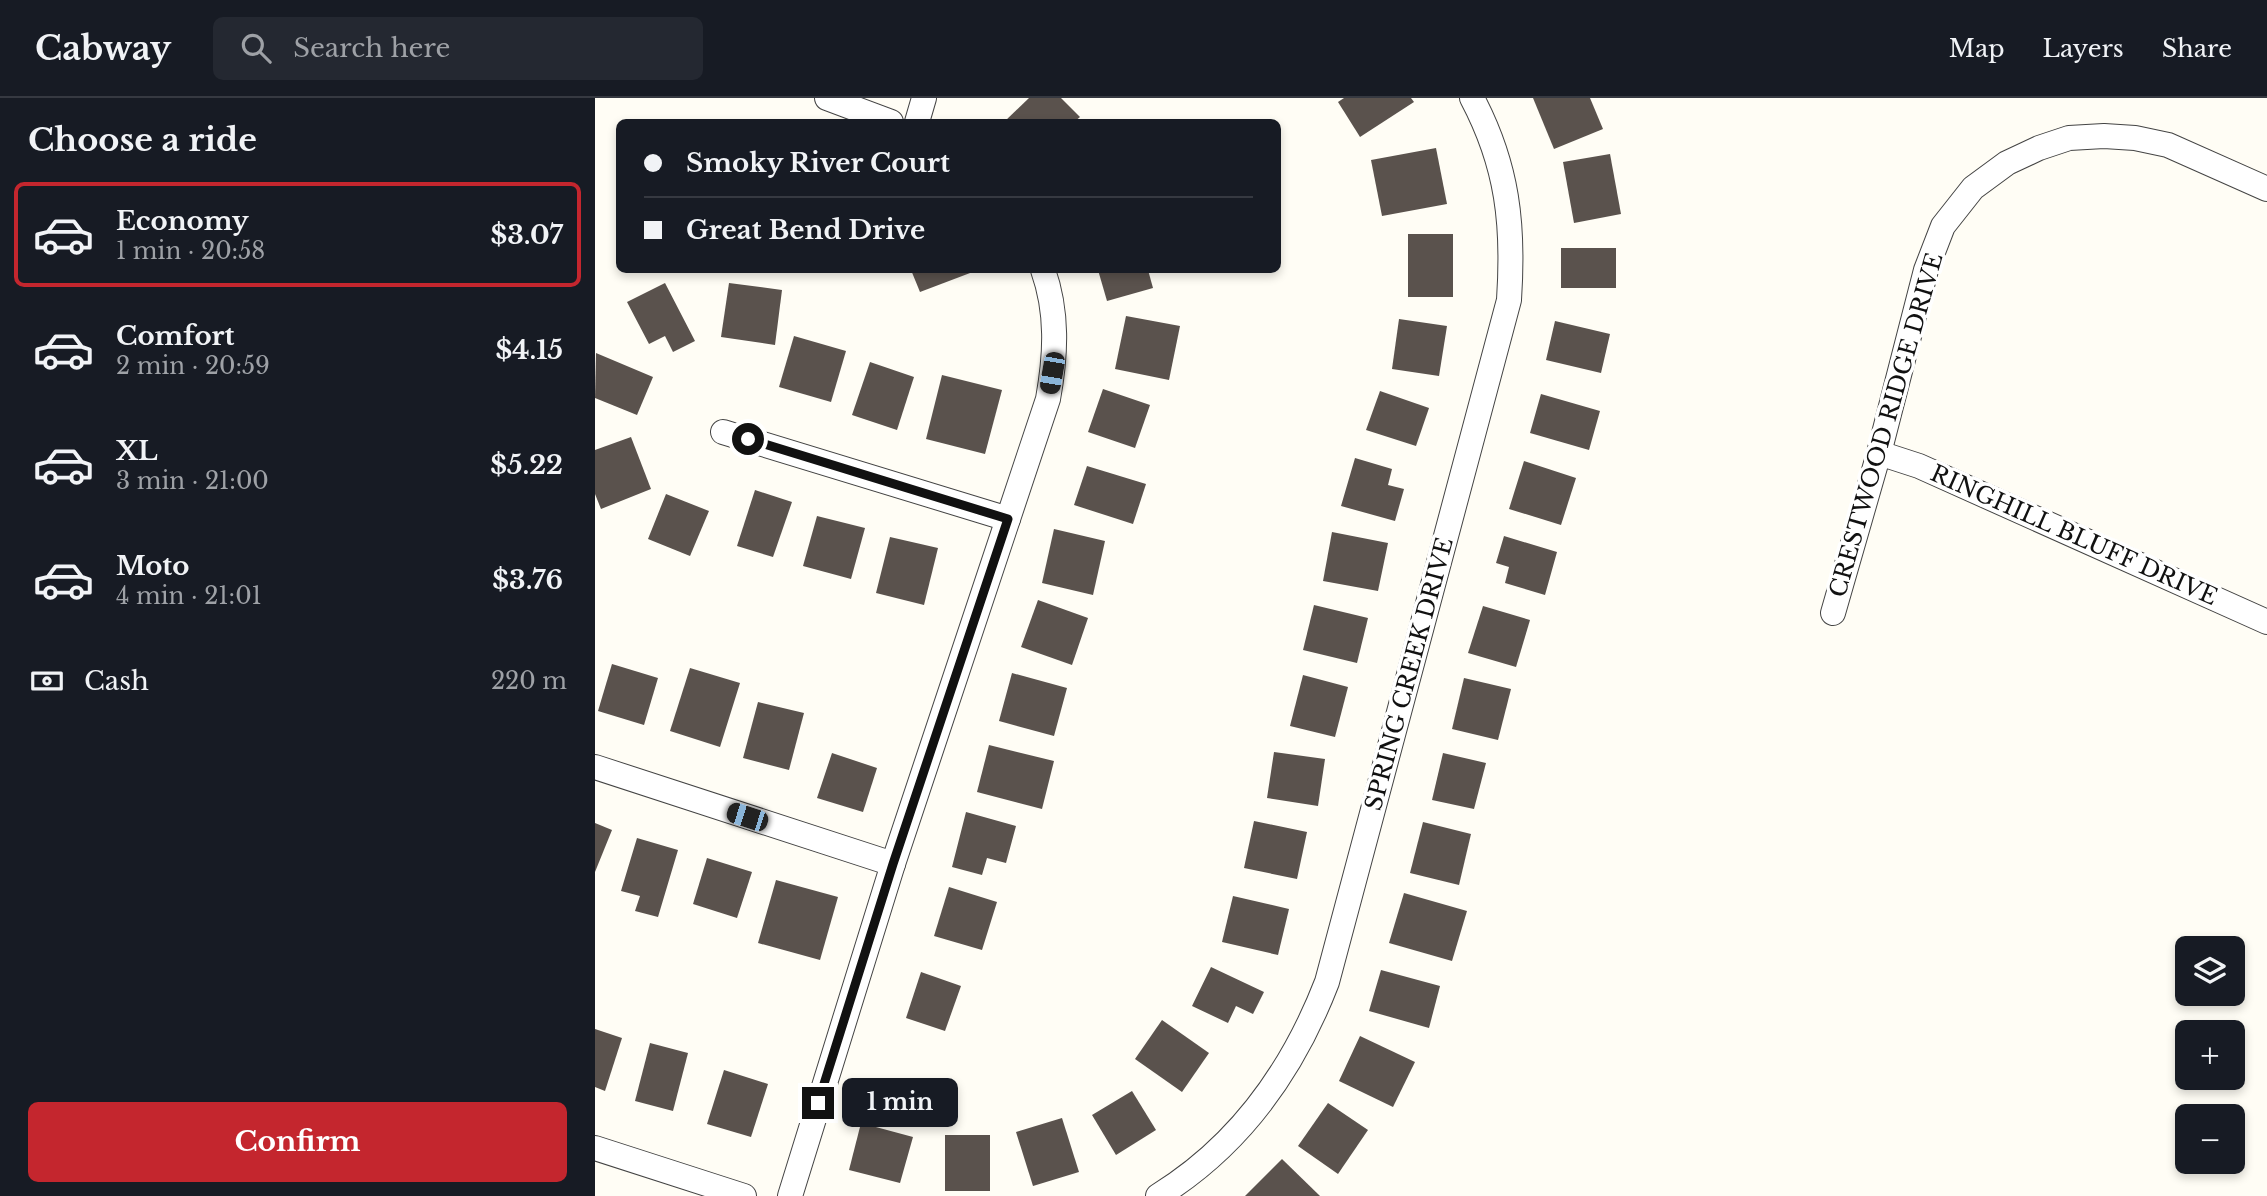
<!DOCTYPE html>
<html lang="en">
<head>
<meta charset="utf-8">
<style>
  :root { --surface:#171b24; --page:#242831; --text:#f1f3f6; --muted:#9ea1a6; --line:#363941; --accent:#c4262e }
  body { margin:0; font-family:"Libre Baskerville",serif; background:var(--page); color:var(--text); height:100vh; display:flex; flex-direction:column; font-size:26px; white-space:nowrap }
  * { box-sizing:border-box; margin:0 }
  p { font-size:23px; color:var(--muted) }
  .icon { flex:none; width:38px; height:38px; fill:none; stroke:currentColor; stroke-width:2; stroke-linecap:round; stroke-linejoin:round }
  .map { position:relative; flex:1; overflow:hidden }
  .drawer { display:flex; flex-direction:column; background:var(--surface); width:595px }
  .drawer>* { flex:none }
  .guide { position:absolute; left:21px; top:21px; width:665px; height:154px; border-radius:10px; box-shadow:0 4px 10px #0003; display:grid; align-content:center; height:154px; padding:0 28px; background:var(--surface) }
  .fabs { position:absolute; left:1580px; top:838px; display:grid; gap:14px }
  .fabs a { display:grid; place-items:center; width:70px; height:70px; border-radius:10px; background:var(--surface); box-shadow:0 4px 10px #0003; font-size:35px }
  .end { position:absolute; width:32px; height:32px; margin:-16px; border:9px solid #111; background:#fff; box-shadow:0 0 0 4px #fff }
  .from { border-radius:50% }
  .bubble { position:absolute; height:49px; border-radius:10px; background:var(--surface); box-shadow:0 4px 10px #0003; font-size:23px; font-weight:700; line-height:49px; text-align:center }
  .car { position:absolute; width:21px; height:42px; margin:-21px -10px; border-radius:9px; box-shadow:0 0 5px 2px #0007; background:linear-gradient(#222 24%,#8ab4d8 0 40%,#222 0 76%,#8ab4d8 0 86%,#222 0) }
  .guide b { display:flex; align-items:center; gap:24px; height:66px; font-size:26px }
  .guide b+b { border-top:2px solid var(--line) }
  .guide i { width:18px; height:18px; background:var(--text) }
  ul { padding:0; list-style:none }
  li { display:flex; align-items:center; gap:21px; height:105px; margin:0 14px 10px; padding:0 14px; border:4px solid transparent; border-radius:10px }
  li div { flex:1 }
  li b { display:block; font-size:26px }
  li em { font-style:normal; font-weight:700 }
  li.active { border-color:var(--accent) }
  li>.icon { width:63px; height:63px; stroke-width:1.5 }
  h2 { padding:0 28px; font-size:32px; line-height:84px }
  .pay { display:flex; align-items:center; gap:18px; height:77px; padding:0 28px; font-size:26px }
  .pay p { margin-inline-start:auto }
  .cta { display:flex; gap:14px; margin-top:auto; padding:14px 28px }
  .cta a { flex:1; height:80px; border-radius:10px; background:var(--accent); color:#fff; font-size:28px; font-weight:700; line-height:80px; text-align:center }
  header { display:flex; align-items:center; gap:42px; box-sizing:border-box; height:98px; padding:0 35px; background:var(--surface); border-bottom:2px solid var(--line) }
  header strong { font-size:33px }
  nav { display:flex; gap:38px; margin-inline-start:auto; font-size:24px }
  .search { width:490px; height:63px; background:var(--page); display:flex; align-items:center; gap:18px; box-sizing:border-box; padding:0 24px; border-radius:10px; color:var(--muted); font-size:26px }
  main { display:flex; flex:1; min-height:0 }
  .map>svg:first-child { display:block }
  .building { fill:#5a524d }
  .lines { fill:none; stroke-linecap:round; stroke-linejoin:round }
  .street-casing { stroke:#444; stroke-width:26 }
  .street { stroke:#fff; stroke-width:24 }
  .route { stroke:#111; stroke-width:9 }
  .labels { text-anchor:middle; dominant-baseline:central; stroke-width:7; stroke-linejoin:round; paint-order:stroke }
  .street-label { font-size:23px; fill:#111; stroke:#fff }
</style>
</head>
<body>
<header>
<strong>Cabway</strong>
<div class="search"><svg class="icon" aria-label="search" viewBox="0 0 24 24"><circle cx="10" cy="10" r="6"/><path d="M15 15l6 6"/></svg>Search here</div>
<nav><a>Map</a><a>Layers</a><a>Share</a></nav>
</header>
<main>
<section class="drawer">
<h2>Choose a ride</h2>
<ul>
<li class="active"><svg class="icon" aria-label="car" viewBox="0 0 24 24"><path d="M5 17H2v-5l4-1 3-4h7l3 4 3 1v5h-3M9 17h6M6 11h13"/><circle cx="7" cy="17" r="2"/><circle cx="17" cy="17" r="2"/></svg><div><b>Economy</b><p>1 min · 20:58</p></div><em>$3.07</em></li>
<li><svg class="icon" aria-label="car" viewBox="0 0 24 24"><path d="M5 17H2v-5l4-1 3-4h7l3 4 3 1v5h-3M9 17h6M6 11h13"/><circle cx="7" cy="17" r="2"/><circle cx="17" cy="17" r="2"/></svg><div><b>Comfort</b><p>2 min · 20:59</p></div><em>$4.15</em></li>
<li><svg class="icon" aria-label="car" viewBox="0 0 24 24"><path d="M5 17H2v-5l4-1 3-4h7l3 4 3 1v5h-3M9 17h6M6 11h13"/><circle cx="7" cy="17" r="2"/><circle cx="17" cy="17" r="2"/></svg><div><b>XL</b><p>3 min · 21:00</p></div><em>$5.22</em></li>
<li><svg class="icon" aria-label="car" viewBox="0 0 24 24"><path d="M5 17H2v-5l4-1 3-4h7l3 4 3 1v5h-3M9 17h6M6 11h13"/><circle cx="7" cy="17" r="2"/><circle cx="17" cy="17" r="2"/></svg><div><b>Moto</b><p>4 min · 21:01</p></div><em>$3.76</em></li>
</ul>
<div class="pay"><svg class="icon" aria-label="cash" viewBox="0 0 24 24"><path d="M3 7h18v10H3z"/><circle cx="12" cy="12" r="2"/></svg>Cash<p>220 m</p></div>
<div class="cta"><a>Confirm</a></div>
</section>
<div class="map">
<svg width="1672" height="1098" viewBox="0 0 1672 1098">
  <rect width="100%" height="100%" fill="#fffdf5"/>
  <g class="building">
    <path d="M 434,0 L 466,0 L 485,19 L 479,24 L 409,24 Z"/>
    <path d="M 749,0 L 816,0 L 819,4 L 765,39 L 743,4 Z"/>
    <path d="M 938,0 L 995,0 L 1008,31 L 959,51 Z"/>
    <path d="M 841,50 L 852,106 L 787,118 L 776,62 Z"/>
    <path d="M 1015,56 L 1026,116 L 979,125 L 968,64 Z"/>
    <rect x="813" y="136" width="45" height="63"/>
    <rect x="966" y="150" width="55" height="40"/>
    <path d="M 316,172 L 383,172 L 325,194 Z"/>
    <path d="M 503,172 L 553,172 L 558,190 L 512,203 Z"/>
    <path d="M 70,185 L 100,243 L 78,254 L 70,238 L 54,246 L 32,204 Z"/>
    <path d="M 134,185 L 187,192 L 180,247 L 126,239 Z"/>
    <path d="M 531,218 L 585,228 L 574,282 L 520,271 Z"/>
    <path d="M 804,221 L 852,228 L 844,278 L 797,271 Z"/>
    <path d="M 960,223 L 1015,236 L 1006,275 L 951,262 Z"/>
    <path d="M 199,238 L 251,253 L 236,304 L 184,289 Z"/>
    <path d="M 1,255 L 58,279 L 42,317 L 0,300 Z"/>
    <path d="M 275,264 L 319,279 L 302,332 L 257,317 Z"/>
    <path d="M 347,277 L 407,292 L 390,356 L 331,341 Z"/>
    <path d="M 508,291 L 555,307 L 540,350 L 493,334 Z"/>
    <path d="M 785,293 L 834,310 L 821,348 L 771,332 Z"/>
    <path d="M 946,296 L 1005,313 L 994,352 L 935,335 Z"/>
    <path d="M 36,339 L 56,391 L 6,411 L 0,396 L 0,352 Z"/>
    <path d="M 760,360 L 797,371 L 793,387 L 809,391 L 800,423 L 746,408 Z"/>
    <path d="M 929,363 L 981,380 L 966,427 L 914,411 Z"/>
    <path d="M 492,368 L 551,386 L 538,426 L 479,407 Z"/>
    <path d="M 160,392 L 197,404 L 178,459 L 142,448 Z"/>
    <path d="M 71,396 L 114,413 L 95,458 L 53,441 Z"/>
    <path d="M 222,418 L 270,430 L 256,481 L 208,468 Z"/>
    <path d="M 459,431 L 510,443 L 498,497 L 447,485 Z"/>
    <path d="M 737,434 L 793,445 L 783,493 L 728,483 Z"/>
    <path d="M 909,438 L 962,454 L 950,497 L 910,485 L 914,469 L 901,465 Z"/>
    <path d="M 295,439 L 343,450 L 329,507 L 281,495 Z"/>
    <path d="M 443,502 L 493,520 L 477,567 L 426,549 Z"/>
    <path d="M 719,507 L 773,520 L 762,565 L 708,552 Z"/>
    <path d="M 888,508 L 935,522 L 921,569 L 873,555 Z"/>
    <path d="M 17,566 L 63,580 L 49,627 L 3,613 Z"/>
    <path d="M 95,570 L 145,585 L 125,649 L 75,633 Z"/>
    <path d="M 417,575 L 472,590 L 459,638 L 404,623 Z"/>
    <path d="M 708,577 L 753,589 L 740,639 L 695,628 Z"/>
    <path d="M 869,580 L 916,591 L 903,642 L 857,631 Z"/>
    <path d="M 163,604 L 209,615 L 194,672 L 148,660 Z"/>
    <path d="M 394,647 L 459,663 L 447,711 L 382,694 Z"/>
    <path d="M 679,654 L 730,661 L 723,708 L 672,700 Z"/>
    <path d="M 237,655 L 282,670 L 268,714 L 222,700 Z"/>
    <path d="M 848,655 L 891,665 L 879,711 L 837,702 Z"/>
    <path d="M 371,714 L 421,728 L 411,765 L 392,760 L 387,777 L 357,769 Z"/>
    <path d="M 659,723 L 712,734 L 702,781 L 649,770 Z"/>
    <path d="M 828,724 L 876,736 L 864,787 L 815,775 Z"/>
    <path d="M 0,725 L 17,732 L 0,774 Z"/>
    <path d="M 42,740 L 83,752 L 63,819 L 40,813 L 45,798 L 26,793 Z"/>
    <path d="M 112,760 L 157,774 L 142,820 L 98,806 Z"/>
    <path d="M 181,782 L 243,799 L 225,862 L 163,845 Z"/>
    <path d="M 354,789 L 402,804 L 387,852 L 339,838 Z"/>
    <path d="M 809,795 L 872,813 L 857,863 L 794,845 Z"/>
    <path d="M 638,798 L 694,811 L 683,857 L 627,844 Z"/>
    <path d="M 616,869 L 669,894 L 658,916 L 641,908 L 633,925 L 597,908 Z"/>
    <path d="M 786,872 L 845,888 L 834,930 L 774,913 Z"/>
    <path d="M 326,874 L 366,888 L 350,933 L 311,920 Z"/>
    <path d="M 567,922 L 614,955 L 587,994 L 540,961 Z"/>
    <path d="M 0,931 L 27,940 L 10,993 L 0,989 Z"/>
    <path d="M 765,938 L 820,964 L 798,1009 L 744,983 Z"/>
    <path d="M 55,945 L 93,955 L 78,1013 L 40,1003 Z"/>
    <path d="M 129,972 L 173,986 L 156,1039 L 112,1026 Z"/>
    <path d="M 537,993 L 561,1032 L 521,1057 L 497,1017 Z"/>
    <path d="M 733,1005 L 773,1032 L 743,1076 L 703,1048 Z"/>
    <path d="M 467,1020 L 484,1074 L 438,1088 L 421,1034 Z"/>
    <path d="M 266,1025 L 318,1039 L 305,1085 L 254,1072 Z"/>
    <rect x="350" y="1037" width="45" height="56"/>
    <path d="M 687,1061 L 725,1098 L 650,1098 Z"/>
  </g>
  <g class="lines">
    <defs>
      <g id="street">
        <path d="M 232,0 L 296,24"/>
        <path d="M 322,24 L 329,0"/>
        <path d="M 128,334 L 413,421"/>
        <path d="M 1284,355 L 1324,368 L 1672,524"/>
        <path d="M 1238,515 L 1284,355 L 1331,172 L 1348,128 L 1378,90 L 1412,65 L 1444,50 L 1474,40 L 1509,38 L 1540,40 L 1573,47 L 1672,91"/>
        <path d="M 0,669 L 298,766"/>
        <path d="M 0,1050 L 149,1098"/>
        <path d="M 195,1098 L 298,766 L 453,301 C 461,257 463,214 448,172"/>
        <path d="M 563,1098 C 644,1048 698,972 732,884 L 914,202 C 919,127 913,68 877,0"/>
      </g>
    </defs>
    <use href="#street" class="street-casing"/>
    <use href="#street" class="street"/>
  </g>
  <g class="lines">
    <path class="route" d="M 153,341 L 413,421 L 298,766 L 223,1005"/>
  </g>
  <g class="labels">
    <g class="street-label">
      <text transform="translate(1291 327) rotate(-74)">CRESTWOOD RIDGE DRIVE</text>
      <text transform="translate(1479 437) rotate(24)">RINGHILL BLUFF DRIVE</text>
      <text transform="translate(814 576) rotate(-75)">SPRING CREEK DRIVE</text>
    </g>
  </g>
</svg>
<div class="fabs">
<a><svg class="icon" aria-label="layers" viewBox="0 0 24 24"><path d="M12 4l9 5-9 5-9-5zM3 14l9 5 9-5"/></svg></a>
<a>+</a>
<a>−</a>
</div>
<i class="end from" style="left:153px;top:341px"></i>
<i class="end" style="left:223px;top:1005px"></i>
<div class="bubble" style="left:247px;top:980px;width:116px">1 min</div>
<i class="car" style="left:457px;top:275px;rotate:190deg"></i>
<i class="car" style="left:152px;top:719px;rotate:288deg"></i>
<div class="guide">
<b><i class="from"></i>Smoky River Court</b>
<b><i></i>Great Bend Drive</b>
</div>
</div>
</main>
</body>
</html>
